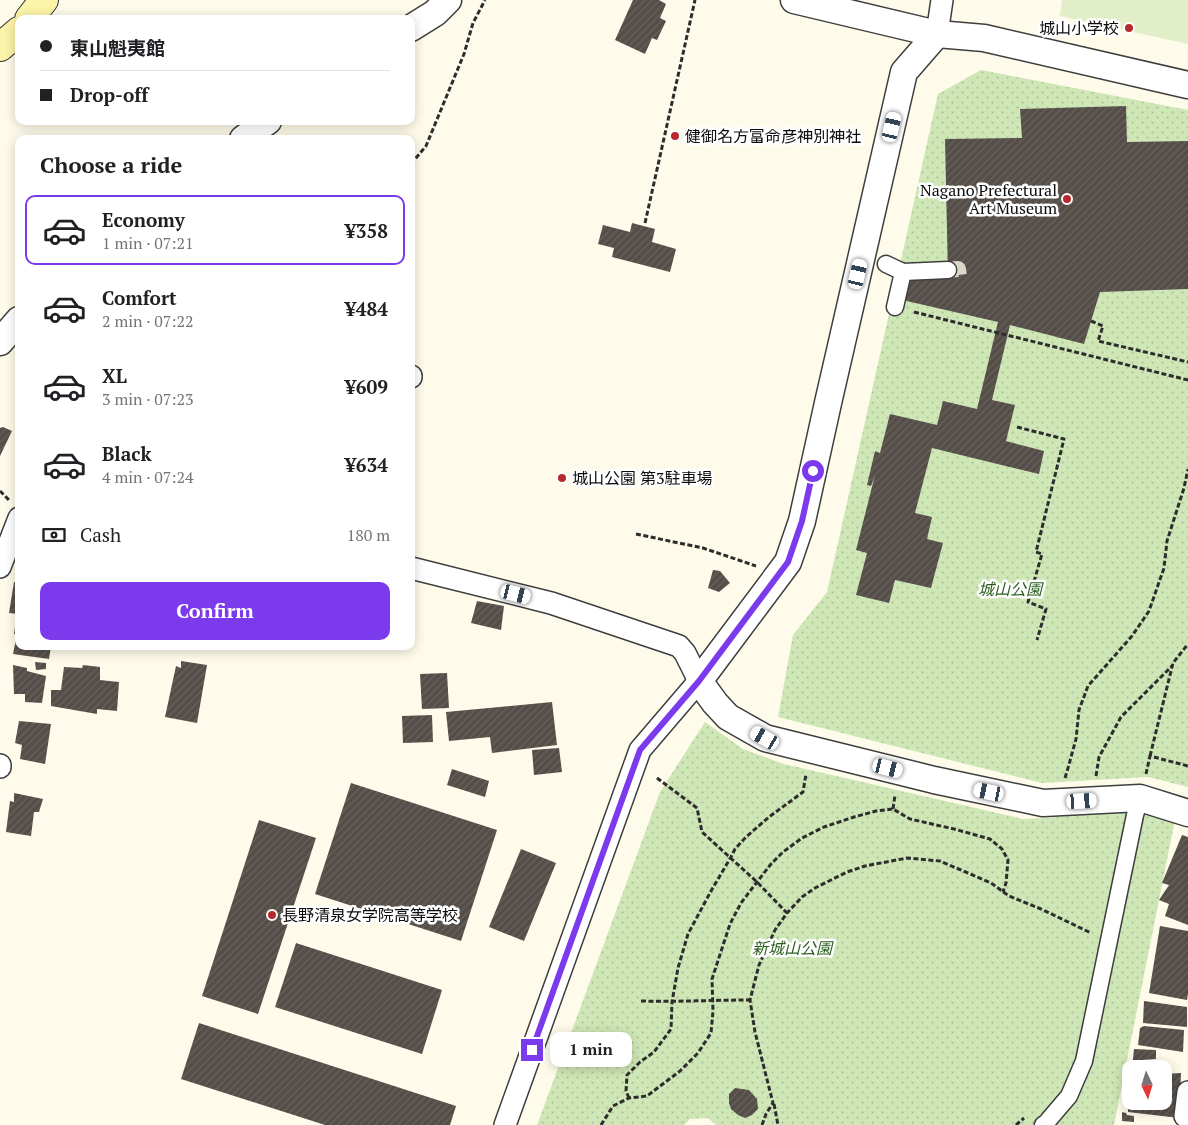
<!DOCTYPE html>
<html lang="en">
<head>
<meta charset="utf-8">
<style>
  :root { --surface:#fff; --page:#f2f2f2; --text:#202124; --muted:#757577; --line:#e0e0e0; --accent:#7c3aed }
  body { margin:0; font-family:"PT Serif","Noto Sans JP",serif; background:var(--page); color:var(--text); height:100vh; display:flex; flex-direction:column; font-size:19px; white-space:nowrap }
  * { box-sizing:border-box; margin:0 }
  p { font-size:16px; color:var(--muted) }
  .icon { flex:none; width:28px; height:28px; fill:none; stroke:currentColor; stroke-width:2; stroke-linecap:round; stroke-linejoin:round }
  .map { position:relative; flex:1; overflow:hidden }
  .drawer { position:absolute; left:15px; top:135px; width:400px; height:515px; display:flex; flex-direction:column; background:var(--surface); border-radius:10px; box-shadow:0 2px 12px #0003 }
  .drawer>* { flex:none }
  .guide { position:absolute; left:15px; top:15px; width:400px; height:110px; border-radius:10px; box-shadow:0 2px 12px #0003; display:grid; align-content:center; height:110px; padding:0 25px; background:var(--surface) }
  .needle { width:32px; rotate:176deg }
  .controls { position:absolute; left:1122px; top:1060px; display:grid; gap:10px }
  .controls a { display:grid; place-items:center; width:50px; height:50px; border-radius:10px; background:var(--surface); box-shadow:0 2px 12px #0003; font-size:25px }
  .end { position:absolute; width:22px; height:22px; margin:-11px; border:6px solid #7c3aed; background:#fff; box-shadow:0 0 0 2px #fff }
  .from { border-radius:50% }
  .bubble { position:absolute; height:35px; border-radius:10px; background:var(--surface); box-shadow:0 2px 12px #0003; font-size:16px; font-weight:800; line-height:35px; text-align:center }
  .car { position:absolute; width:15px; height:30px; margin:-15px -8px; border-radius:6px; box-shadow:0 0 4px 1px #0007; background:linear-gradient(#fff 24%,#345 0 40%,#fff 0 76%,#345 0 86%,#fff 0) }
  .guide b { display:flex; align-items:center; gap:18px; height:48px; font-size:19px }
  .guide b+b { border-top:1px solid var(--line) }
  .guide i { width:12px; height:12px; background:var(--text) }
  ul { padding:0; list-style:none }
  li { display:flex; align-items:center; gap:15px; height:70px; margin:0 10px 8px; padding:0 15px; border:2px solid transparent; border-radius:10px }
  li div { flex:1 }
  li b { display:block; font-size:19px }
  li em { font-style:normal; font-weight:800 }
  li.on { border-color:var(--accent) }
  li>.icon { width:45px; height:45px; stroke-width:1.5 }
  h2 { padding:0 25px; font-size:22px; line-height:60px }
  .pay { display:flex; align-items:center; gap:12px; height:55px; padding:0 25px; font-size:19px }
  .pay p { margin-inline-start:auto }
  .primary-button { display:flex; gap:10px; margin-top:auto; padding:10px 25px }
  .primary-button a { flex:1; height:58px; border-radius:10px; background:var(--accent); color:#fff; font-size:20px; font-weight:800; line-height:58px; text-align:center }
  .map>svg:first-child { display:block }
  .green { fill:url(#green-dots) }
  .pitch { fill:#e1eec7 }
  .building { fill:url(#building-hatch) }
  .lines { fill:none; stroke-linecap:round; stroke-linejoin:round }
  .pedestrian-tunnel { stroke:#dad7c9; stroke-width:16; stroke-dasharray:16 8; stroke-linecap:butt }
  .pedestrian-casing { stroke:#3e3e3e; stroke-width:19 }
  .minor-casing { stroke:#3e3e3e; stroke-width:24 }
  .tertiary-casing { stroke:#3e3e3e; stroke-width:29 }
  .secondary-casing { stroke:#2d2d2d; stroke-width:30 }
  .path { stroke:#2d2d2d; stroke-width:3; stroke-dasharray:5 2.5; stroke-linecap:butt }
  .pedestrian { stroke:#fff; stroke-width:16 }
  .minor { stroke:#fff; stroke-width:21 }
  .tertiary { stroke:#fff; stroke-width:26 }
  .secondary { stroke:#fcf4a8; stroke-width:28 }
  .route { stroke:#7c3aed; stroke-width:6 }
  .poi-dot { fill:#b6292e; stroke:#fff; stroke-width:2 }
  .labels { text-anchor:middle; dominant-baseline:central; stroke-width:5; stroke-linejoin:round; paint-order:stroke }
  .poi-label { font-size:16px; fill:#0b0b0b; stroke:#fff; text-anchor:start }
  .park-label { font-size:16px; font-style:italic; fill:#2c601f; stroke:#fff }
</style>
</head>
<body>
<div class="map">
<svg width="1188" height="1125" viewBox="0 0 1188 1125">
  <defs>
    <pattern id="green-dots" width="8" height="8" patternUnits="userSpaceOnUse" patternTransform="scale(1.25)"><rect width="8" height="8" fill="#cfe7b6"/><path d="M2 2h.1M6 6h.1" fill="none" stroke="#b0c59b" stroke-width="1.8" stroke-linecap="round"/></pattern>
    <pattern id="building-hatch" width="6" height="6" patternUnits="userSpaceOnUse" patternTransform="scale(1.25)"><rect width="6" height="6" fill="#544d48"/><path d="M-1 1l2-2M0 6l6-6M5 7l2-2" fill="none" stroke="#68625e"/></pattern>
  </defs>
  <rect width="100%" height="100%" fill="#fefbea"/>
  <g class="green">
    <path d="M 981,70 L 1188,110 L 1188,787 L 1148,777 L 1042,783 L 778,717 L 793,635 L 827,592 L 938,94 Z"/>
    <path d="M 705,722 L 743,749 L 784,764 L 1023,819 L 1047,818 L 1119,810 L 1176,815 L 1114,1125 L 716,1125 L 708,1118 L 690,1119 L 684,1125 L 537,1125 L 660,792 Z"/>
  </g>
  <path class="pitch" d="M 1062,0 L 1188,0 L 1188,44 L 1060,16 Z"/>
  <g class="building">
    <path d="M 633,0 L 659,0 L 666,4 L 660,18 L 666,21 L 657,40 L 652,38 L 645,54 L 615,40 Z"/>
    <path d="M 1126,106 L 1127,142 L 1188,141 L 1188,289 L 1100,292 L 1084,344 L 1010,325 L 992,400 L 1015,405 L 1006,441 L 1044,451 L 1039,474 L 932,448 L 915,513 L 932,517 L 927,539 L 943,543 L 931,588 L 895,580 L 889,603 L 856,595 L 867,553 L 856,550 L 875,475 L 871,486 L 867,485 L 875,451 L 880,453 L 890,414 L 937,425 L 943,401 L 977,409 L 998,322 L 898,299 L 903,279 L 948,276 L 945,139 L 1022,138 L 1020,109 Z"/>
    <path d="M 632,223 L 655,229 L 652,242 L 676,249 L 670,272 L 612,257 L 614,248 L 598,244 L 603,225 L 630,232 Z"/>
    <path d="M 3,427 L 12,431 L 0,456 L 0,428 Z"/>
    <path d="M 713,570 L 720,571 L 730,583 L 719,592 L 708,588 Z"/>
    <path d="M 14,582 L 19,583 L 19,614 L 9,613 Z"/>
    <path d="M 477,601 L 504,606 L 501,630 L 471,623 Z"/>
    <path d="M 15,627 L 19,627 L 19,646 L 51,646 L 49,659 L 13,654 L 17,634 L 14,634 Z"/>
    <path d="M 181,661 L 207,665 L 197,723 L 165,717 L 176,666 L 181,668 Z"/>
    <path d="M 35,662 L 46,663 L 46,669 L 36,670 Z"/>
    <path d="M 13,665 L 27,668 L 27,671 L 46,676 L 42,703 L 25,702 L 25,694 L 14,694 Z"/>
    <path d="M 83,665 L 100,667 L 100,680 L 119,682 L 117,711 L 97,709 L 97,714 L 51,706 L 51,690 L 61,690 L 64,667 L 82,668 Z"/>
    <path d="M 447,673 L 449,708 L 422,709 L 420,674 Z"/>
    <path d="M 552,702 L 557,745 L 492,753 L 490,737 L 449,741 L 446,712 Z"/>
    <path d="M 432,715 L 433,742 L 403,743 L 402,716 Z"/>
    <path d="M 19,721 L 51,724 L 45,764 L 20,759 L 22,745 L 15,743 Z"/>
    <path d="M 559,748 L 562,772 L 534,775 L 532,750 Z"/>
    <path d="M 452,769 L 489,781 L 485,797 L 447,785 Z"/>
    <path d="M 351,783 L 497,830 L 461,941 L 315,894 Z"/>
    <path d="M 14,793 L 43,799 L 39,812 L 34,812 L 31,836 L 6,832 L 10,801 L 14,802 Z"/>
    <path d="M 259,820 L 316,838 L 258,1014 L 202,996 Z"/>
    <path d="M 1182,835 L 1188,837 L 1188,925 L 1165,916 L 1169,904 L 1159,900 L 1169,885 L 1162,883 Z"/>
    <path d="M 521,849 L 556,863 L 524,941 L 489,927 Z"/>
    <path d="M 1160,926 L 1188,931 L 1188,994 L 1187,1000 L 1149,993 Z"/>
    <path d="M 296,943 L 442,990 L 422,1054 L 275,1007 Z"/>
    <path d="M 1144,1001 L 1187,1007 L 1187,1027 L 1143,1023 Z"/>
    <path d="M 199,1023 L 456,1106 L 450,1125 L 325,1125 L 181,1079 Z"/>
    <path d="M 1144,1026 L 1184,1030 L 1183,1052 L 1138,1045 L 1140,1028 Z"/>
    <path d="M 1134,1049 L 1156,1050 L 1156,1059 L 1142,1060 L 1142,1069 L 1132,1069 Z"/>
    <path d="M 1181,1073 L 1179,1118 L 1128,1112 L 1128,1078 L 1131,1078 L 1131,1101 L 1164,1101 L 1164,1074 Z"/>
    <path d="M 735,1088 L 749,1090 L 757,1099 L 758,1109 L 752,1115 L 745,1118 L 738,1115 L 731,1109 L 729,1103 L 729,1094 Z"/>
    <path d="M 1122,1112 L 1126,1113 L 1127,1115 L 1134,1116 L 1134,1122 L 1122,1121 Z"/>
  </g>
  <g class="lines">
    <path class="pedestrian-tunnel" d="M 948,270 L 958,269 L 959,277"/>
    <defs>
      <g id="pedestrian">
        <path d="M 886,264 L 903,272 L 895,307"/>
        <path d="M 903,272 L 948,270"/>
        <path d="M 1043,1125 L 1046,1123 L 1069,1096 L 1084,1061 L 1135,815 L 1140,798"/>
      </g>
      <g id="minor">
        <path d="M 937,34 L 942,0"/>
        <path d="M 411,377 L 411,376"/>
        <path d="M 0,567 L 19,518"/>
        <path d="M 411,568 L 551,603 L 679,646 L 685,653 L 699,681 L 640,750 L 505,1125"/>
        <path d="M 0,765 L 0,767"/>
        <path d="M 1188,1092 L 1185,1116 L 1188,1116"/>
      </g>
      <g id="tertiary">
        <path d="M 794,0 L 937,34 L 984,38 L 1188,85"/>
        <path d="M 411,28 L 435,13 L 448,0"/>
        <path d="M 937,34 L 904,72 L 828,403 L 802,521 L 788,562 L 699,681 L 715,703 L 728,717 L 765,738 L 934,780 L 1043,803 L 1140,798 L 1188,813"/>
        <path d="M 243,139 L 268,121"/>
        <path d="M 0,342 L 19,320"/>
      </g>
      <g id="secondary">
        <path d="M 29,19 L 44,0"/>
        <path d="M 0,47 L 19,31"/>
      </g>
    </defs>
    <use href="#pedestrian" class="pedestrian-casing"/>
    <use href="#minor" class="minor-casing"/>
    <use href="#tertiary" class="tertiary-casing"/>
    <use href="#secondary" class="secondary-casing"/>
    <g class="path">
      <path d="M 411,164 L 426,146 L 464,54 L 473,23 L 485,0"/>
      <path d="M 645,223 L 695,0"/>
      <path d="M 914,312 L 1188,380"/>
      <path d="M 1091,321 L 1103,326 L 1098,341 L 1188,362"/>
      <path d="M 1017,427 L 1064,439 L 1036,552 L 1042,554 L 1028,602 L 1046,609 L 1037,640"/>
      <path d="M 0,491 L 9,500"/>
      <path d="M 636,534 L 703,548 L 756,566"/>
      <path d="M 1150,756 L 1173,663 L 1188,644"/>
      <path d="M 1146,774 L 1150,756 L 1188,766"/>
      <path d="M 1096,776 L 1099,757 L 1121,717 L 1172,666"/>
      <path d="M 657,778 L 697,808 L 702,832 L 757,882 L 787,913"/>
      <path d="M 1065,778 L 1068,768 L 1076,739 L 1079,710 L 1088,686 L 1132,636 L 1149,611 L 1164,568 L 1167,541 L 1184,488 L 1188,469"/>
      <path d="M 893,809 L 895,795"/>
      <path d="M 641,1001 C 677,1002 714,1000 750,1000"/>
      <path d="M 629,1098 L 626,1091 L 627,1075 L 640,1062 L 654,1052 L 671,1029 L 672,1002 L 678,968 L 688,934 L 711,891 L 731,857 L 735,849 L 746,837 L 769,817 L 803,792 L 806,774"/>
      <path d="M 774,1104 L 778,1125"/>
      <path d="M 601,1125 L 613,1106 L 629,1098 L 647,1096 L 680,1071 L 698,1053 L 711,1033 L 713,1011 L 712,979 L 730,924 L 741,903 L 757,882 L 771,864 L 783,852 L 802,838 L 824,827 L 854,817 L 876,811 L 893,809 L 910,819 L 954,829 L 990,839 L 1002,849 L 1008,860 L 1006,883 L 1003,892"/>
      <path d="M 762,1125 L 766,1114 L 773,1103 L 755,1032 L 750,1000 L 759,965 L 775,930 L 787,913 L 802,897 L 815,888 L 847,872 L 865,866 L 907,858 L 940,861 L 991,883 L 1009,896 L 1041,909 L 1091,933"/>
      <path d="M 1016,1125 L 1024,1118"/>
    </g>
    <use href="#pedestrian" class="pedestrian"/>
    <use href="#minor" class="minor"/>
    <use href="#tertiary" class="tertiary"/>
    <use href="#secondary" class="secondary"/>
  </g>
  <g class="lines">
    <path class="route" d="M 532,1050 L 640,750 L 699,681 L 788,562 L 802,521 L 813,471"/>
  </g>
  <g class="poi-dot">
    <circle cx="1129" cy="28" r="5"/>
    <circle cx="675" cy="136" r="5"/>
    <circle cx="1067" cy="199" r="5"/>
    <circle cx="562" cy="478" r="5"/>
    <circle cx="272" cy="915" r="5"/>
  </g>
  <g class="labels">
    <g class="poi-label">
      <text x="1119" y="28" text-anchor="end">城山小学校</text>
      <text x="685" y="136">健御名方富命彦神別神社</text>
      <text x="1057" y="190" text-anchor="end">Nagano Prefectural<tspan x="1057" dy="18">Art Museum</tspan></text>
      <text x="572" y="478">城山公園 第3駐車場</text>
      <text x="282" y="915">長野清泉女学院高等学校</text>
    </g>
    <g class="park-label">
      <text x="1010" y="589">城山公園</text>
      <text x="792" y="948">新城山公園</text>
    </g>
  </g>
</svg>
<div class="controls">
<a><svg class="needle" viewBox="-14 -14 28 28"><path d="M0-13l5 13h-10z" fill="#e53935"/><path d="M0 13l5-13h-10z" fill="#757577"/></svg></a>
</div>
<i class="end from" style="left:813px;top:471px"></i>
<i class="end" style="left:532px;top:1050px"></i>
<div class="bubble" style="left:550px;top:1032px;width:82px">1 min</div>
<i class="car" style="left:892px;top:127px;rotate:13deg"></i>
<i class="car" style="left:858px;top:274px;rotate:13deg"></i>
<i class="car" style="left:516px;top:594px;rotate:104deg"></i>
<i class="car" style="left:765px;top:738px;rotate:300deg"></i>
<i class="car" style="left:888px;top:768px;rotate:104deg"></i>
<i class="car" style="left:989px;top:792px;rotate:282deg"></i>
<i class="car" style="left:1082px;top:801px;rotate:87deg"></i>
<div class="guide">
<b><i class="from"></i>東山魁夷館</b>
<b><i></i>Drop-off</b>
</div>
<section class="drawer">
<h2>Choose a ride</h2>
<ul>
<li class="on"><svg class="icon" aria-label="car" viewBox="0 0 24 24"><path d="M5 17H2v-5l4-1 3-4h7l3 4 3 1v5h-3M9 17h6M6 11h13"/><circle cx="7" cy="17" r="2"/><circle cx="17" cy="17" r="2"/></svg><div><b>Economy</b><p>1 min · 07:21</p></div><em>¥358</em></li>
<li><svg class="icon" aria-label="car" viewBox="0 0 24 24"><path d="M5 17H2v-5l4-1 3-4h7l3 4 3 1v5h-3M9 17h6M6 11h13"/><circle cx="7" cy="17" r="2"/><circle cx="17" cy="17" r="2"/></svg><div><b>Comfort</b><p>2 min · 07:22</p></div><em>¥484</em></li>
<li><svg class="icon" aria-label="car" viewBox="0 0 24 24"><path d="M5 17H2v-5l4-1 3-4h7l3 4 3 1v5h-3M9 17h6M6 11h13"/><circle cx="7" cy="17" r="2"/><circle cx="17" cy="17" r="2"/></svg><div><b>XL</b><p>3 min · 07:23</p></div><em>¥609</em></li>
<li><svg class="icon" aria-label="car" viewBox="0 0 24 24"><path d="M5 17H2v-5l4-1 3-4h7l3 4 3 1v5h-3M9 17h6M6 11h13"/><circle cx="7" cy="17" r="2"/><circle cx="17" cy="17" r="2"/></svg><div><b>Black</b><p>4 min · 07:24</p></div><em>¥634</em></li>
</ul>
<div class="pay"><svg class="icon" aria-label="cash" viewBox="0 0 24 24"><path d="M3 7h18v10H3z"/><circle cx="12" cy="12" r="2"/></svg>Cash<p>180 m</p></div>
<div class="primary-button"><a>Confirm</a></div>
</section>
</div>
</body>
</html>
